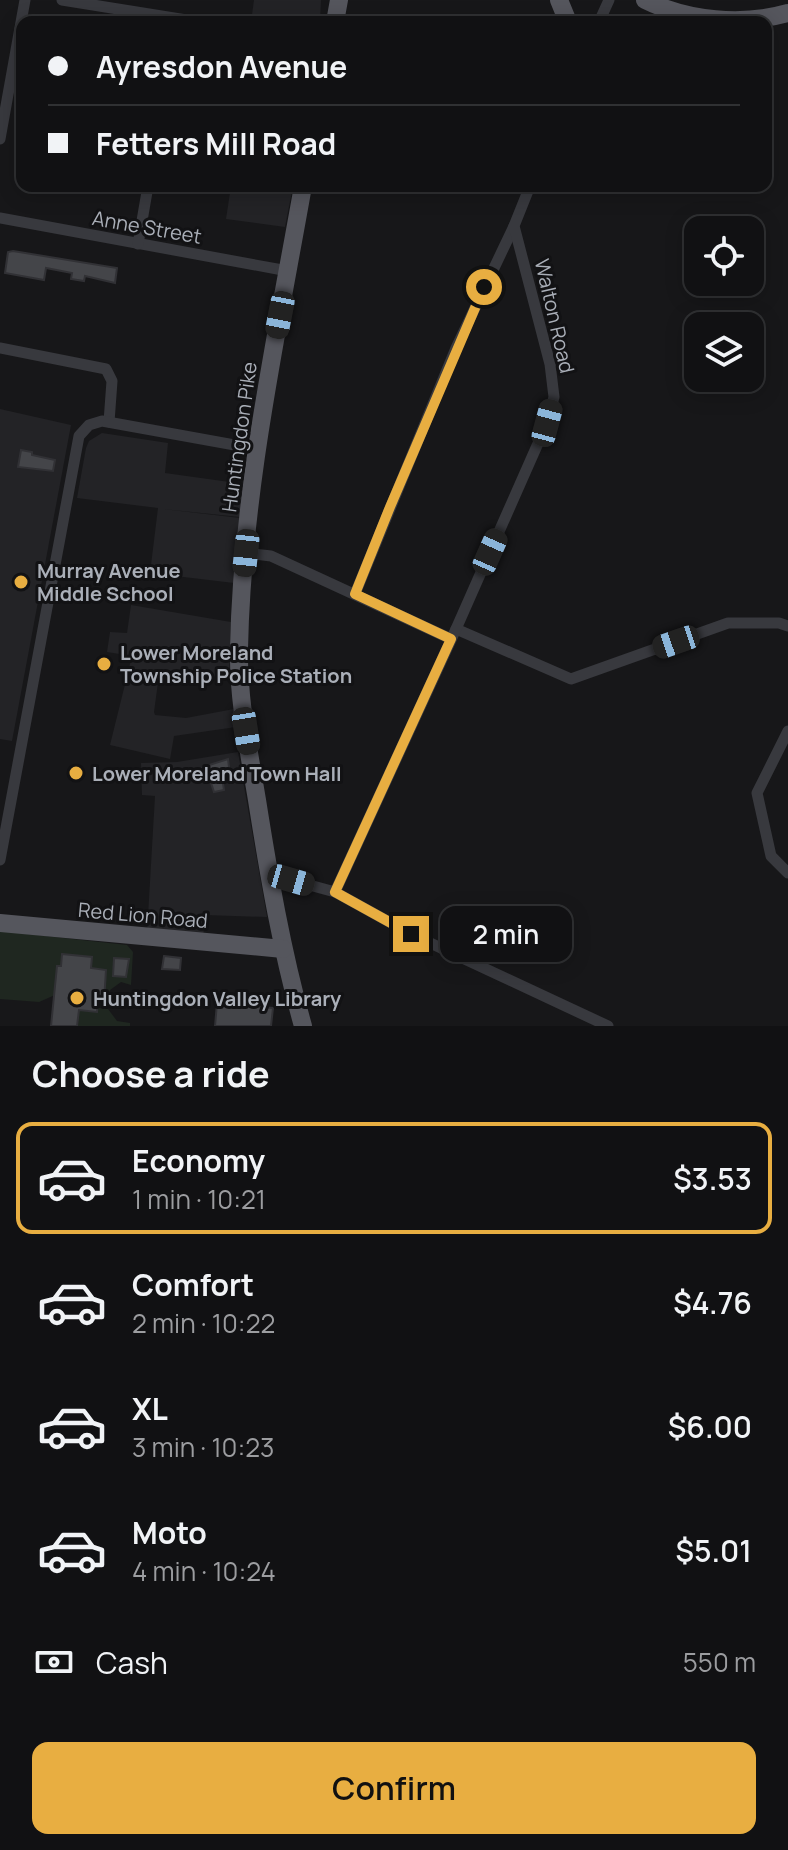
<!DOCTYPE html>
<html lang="en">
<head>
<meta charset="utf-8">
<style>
  :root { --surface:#111113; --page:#1e1f21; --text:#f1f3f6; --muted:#9c9da0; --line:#303133; --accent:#e8ae41 }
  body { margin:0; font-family:Manrope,sans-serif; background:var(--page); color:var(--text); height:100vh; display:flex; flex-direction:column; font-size:30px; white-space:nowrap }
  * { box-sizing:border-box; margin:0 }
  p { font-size:26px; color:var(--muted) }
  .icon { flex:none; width:44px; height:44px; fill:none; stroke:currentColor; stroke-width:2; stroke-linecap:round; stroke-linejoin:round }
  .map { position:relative; height:1026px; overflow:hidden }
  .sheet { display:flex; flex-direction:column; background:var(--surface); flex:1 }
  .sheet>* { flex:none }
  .guide { position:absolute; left:16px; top:16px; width:756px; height:176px; border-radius:16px; box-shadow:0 4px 20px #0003,0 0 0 2px var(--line); display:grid; align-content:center; height:176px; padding:0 32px; background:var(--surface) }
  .buttons { position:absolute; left:684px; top:216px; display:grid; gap:16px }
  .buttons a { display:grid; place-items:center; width:80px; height:80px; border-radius:16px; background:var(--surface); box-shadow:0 4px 20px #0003,0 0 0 2px var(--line); font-size:40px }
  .end { position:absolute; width:36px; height:36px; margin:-18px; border:10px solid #e8ae41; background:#111; box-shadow:0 0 0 4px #111 }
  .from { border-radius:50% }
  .bubble { position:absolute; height:56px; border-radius:16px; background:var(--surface); box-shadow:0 4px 20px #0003,0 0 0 2px var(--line); font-size:26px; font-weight:600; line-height:56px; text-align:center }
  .car { position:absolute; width:24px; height:48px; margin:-24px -12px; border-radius:10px; box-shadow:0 0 6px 2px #0007; background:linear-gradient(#222 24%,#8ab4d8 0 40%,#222 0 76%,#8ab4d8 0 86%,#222 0) }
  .guide b { display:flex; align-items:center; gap:28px; height:76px; font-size:30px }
  .guide b+b { border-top:2px solid var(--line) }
  .guide i { width:20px; height:20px; background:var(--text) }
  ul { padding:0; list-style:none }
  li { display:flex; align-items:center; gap:24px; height:112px; margin:0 16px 12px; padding:0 16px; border:4px solid transparent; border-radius:16px }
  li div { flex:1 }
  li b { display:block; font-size:30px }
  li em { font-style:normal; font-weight:600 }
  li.active { border-color:var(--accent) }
  li>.icon { width:72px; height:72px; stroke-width:1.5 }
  h2 { padding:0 32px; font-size:36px; line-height:96px }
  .pay { display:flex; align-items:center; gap:20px; height:88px; padding:0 32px; font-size:30px }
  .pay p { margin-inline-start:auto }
  .cta { display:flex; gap:16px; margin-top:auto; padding:16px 32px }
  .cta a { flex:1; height:92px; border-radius:16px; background:var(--accent); color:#111; font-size:32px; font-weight:600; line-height:92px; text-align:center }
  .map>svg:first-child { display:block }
  .built { fill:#232326 }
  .green { fill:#1f2720 }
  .building { fill:#444549; stroke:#313135; stroke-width:2 }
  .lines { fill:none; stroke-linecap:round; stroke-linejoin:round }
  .street { stroke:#38393e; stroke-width:11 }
  .primary { stroke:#55565d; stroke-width:18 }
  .route { stroke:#e8ae41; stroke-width:10 }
  .poi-dot { fill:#e8ae41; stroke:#121214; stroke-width:3 }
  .labels { text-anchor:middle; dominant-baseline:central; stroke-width:6; stroke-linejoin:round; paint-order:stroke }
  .street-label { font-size:20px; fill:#aaafb8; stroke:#121214 }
  .poi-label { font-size:20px; font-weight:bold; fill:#aaafb8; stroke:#121214; text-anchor:start }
</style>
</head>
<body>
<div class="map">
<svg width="788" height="1026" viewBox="0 0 788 1026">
  <rect width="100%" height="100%" fill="#171719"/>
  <g class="built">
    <path d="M 254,0 L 321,0 L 320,22 L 251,22 Z"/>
    <path d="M 231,186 L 293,186 L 285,227 L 226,219 Z"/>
    <path d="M 0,409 L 71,425 L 12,741 L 0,739 Z"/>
    <path d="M 102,433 L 168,443 L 165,473 L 244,484 L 240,517 L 163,509 L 240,518 L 234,583 L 150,573 L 158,508 L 77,498 L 86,448 L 89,441 Z"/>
    <path d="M 131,605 L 231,622 L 229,677 L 159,675 L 154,712 L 155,715 L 186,718 L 234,709 L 236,727 L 174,736 L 170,759 L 110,745 L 132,656 L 107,652 L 110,632 L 127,633 Z"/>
    <path d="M 238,752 L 267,917 L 205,915 L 203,939 L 147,933 L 155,796 L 142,795 L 141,763 L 177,762 Z"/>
  </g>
  <g class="green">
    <path d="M 0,931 L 127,945 L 133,952 L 131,985 L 121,982 L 110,990 L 104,1002 L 103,970 L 91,968 L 91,957 L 74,957 L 73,955 L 63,954 L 61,966 L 57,966 L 55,995 L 39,1002 L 0,999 Z"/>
    <path d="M 98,1008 L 108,1009 L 117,1021 L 130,1023 L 130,1026 L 77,1026 L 79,1010 L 97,1012 Z"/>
  </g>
  <g class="building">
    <path d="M 13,251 L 117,268 L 115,283 L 85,276 L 84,281 L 71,279 L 72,273 L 46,268 L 44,280 L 5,273 L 8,252 Z"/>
    <path d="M 21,450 L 32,452 L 32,455 L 55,460 L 53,471 L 18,467 Z"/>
    <path d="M 228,759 L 230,775 L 222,777 L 224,790 L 214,792 L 210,780 L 201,782 L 200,771 L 203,767 Z"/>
    <path d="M 62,954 L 92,957 L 91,968 L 106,970 L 104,1002 L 98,1002 L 97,1012 L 79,1010 L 77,1026 L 51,1026 L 57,966 L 61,966 Z"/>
    <path d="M 164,956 L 181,958 L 180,970 L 162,969 Z"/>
    <path d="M 114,958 L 129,959 L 126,977 L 113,976 Z"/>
    <path d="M 236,999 L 247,999 L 246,1006 L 273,1008 L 271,1026 L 215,1026 L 217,1003 L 236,1004 Z"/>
  </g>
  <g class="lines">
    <g class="street">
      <path d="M 62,0 L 199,22"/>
      <path d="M 599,22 L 609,0"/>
      <path d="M 0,139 L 25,0"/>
      <path d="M 0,218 L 288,271"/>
      <path d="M 138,244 L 148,186"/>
      <path d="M 0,348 L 106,369 L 112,381 L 109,422"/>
      <path d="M 246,553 L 271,556 L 451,639"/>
      <path d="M 355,594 L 456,348 L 514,226"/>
      <path d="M 456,629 L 571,679 L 728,623 L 779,623 L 788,626"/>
      <path d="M 788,731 L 757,793 L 771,856 L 788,873"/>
      <path d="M 0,860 L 79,436 L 89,425 L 102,421 L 257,449"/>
      <path d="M 269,874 L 335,892 L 411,934 L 608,1026"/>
      <path d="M 335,892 L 456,629 L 547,423 L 554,397 L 550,364 L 514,226 L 530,186"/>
    </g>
    <g class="primary">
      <path d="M 559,0 L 568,22"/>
      <path d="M 645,0 C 688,21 742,26 788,13"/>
      <path d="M 335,22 L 339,0"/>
      <path d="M 303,186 C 276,339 242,493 239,649 C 238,700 249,751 257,800 C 269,876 282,952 303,1026"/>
      <path d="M 0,923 L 283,949"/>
    </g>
  </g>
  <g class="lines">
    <path class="route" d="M 411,934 L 335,892 L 451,639 L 355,594 L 390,507 L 484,287"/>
  </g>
  <g class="poi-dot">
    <circle cx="21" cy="582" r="8"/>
    <circle cx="104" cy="664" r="8"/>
    <circle cx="76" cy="773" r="8"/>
    <circle cx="77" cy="998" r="8"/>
  </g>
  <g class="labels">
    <g class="street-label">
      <text transform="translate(147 227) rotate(10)">Anne Street</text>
      <text transform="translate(555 316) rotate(77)">Walton Road</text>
      <text transform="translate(239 437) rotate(-82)">Huntingdon Pike</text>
      <text transform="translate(143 915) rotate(5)">Red Lion Road</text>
    </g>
    <g class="poi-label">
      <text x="37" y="570">Murray Avenue<tspan x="37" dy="23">Middle School</tspan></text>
      <text x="120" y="652">Lower Moreland<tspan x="120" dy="23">Township Police Station</tspan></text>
      <text x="92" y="773">Lower Moreland Town Hall</text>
      <text x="93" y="998">Huntingdon Valley Library</text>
    </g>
  </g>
</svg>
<div class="buttons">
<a><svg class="icon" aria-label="locate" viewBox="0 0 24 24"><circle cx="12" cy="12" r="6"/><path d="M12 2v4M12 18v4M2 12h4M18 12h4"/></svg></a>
<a><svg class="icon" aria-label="layers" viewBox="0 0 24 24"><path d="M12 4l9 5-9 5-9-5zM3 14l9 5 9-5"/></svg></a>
</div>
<i class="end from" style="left:484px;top:287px"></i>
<i class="end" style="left:411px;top:934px"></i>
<div class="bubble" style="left:440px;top:906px;width:132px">2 min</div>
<i class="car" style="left:280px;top:315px;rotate:191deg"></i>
<i class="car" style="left:547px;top:423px;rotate:15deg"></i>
<i class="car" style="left:490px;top:552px;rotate:24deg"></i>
<i class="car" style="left:246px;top:553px;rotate:186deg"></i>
<i class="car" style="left:676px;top:642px;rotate:251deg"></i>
<i class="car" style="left:246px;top:731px;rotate:171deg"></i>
<i class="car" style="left:291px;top:880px;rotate:106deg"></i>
<div class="guide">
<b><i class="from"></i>Ayresdon Avenue</b>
<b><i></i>Fetters Mill Road</b>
</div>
</div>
<section class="sheet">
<h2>Choose a ride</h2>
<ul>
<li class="active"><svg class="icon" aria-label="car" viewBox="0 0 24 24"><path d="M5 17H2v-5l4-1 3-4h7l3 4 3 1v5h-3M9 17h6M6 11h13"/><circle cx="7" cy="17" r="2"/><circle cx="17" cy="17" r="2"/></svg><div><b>Economy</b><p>1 min · 10:21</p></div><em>$3.53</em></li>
<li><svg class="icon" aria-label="car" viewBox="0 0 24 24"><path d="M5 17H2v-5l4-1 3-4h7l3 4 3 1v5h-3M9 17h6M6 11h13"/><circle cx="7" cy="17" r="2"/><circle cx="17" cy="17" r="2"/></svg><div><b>Comfort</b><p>2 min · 10:22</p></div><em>$4.76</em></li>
<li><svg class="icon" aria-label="car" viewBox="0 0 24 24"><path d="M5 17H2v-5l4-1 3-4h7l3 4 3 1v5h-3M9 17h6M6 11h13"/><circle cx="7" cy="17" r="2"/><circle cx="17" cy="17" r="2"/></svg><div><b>XL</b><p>3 min · 10:23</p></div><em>$6.00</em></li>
<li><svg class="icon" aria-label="car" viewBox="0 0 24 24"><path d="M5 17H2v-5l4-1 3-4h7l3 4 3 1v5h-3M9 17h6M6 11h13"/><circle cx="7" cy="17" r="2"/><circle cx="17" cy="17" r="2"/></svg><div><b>Moto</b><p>4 min · 10:24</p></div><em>$5.01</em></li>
</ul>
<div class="pay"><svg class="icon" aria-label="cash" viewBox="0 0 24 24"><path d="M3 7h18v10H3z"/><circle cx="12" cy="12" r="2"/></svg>Cash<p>550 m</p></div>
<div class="cta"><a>Confirm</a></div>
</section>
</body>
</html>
